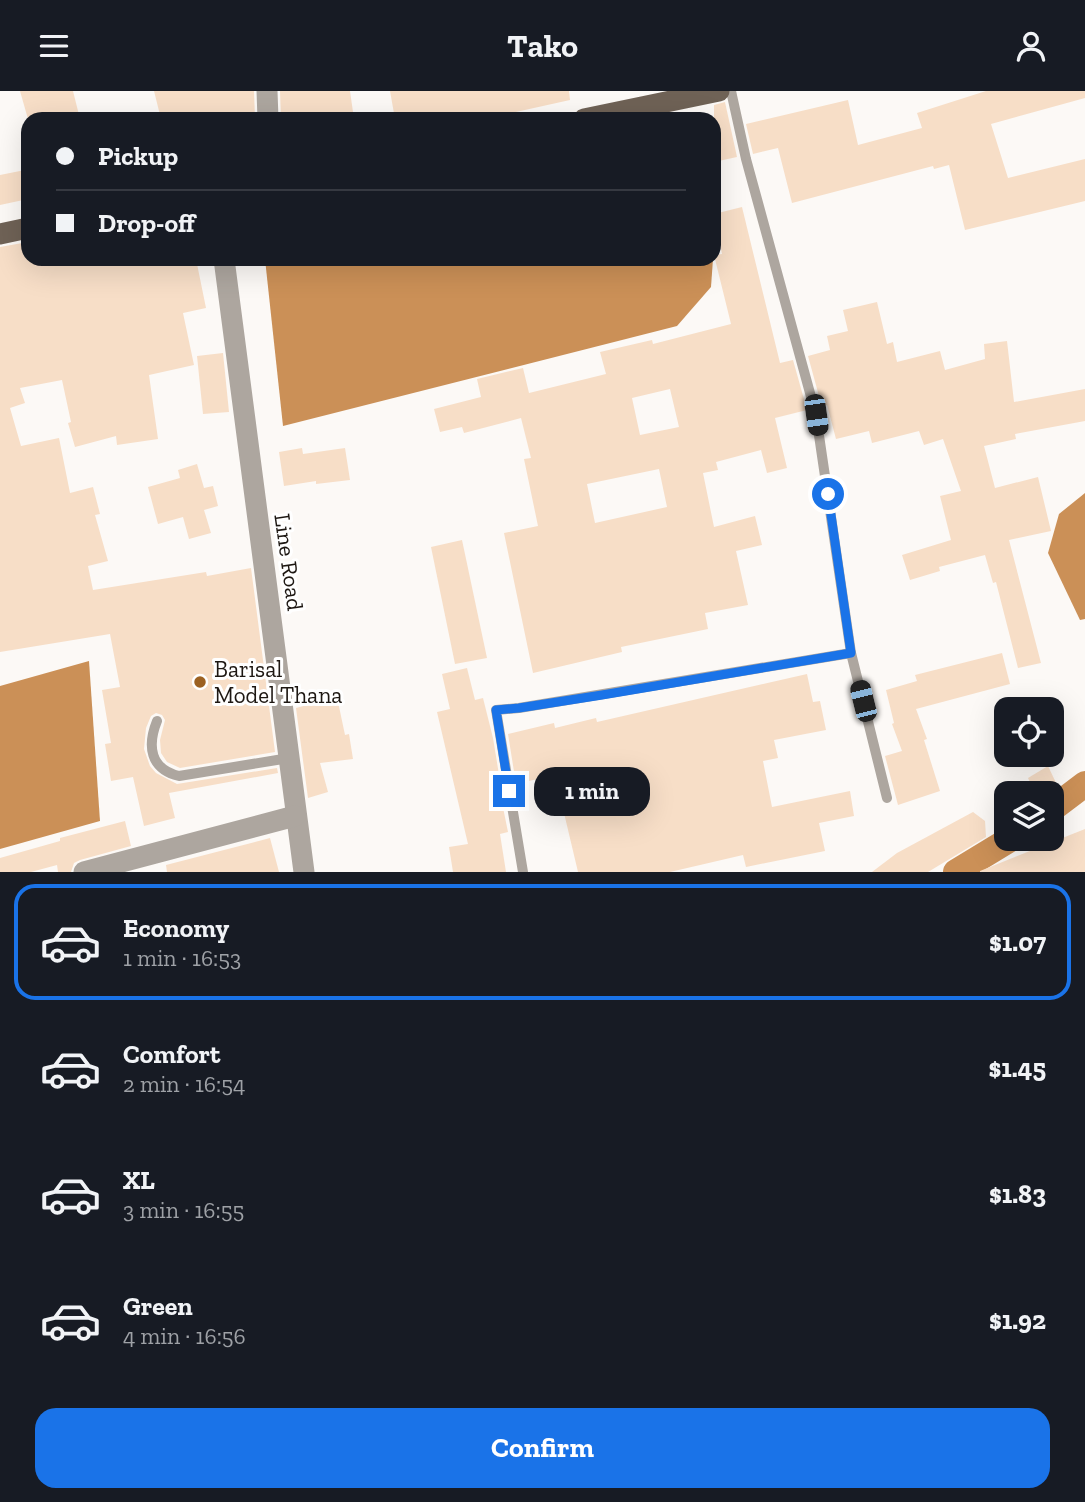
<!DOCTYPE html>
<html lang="en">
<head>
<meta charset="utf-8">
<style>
  :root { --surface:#171b24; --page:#20242c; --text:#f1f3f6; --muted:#9ea1a6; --line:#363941; --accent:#1a73e8 }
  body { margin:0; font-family:"Zilla Slab",serif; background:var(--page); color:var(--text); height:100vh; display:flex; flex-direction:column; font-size:26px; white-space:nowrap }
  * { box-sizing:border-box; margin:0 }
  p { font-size:23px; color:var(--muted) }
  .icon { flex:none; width:38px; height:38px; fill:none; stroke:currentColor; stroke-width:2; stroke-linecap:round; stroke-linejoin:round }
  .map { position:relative; height:781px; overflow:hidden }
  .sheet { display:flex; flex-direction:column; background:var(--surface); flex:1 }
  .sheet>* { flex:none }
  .hud { position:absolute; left:21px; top:21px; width:700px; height:154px; border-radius:21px; box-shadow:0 7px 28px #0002; display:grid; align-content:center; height:154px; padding:0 35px; background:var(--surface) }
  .fabs { position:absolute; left:994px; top:606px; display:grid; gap:14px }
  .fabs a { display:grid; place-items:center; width:70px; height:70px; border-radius:14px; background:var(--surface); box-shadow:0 7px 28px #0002; font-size:35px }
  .end { position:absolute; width:32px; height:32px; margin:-16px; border:9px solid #1a73e8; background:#fff; box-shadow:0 0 0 4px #fff }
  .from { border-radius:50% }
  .bubble { position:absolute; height:49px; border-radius:21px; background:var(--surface); box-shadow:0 7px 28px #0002; font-size:23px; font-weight:800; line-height:49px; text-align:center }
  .car { position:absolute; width:21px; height:42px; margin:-21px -10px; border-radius:9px; box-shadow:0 0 5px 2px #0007; background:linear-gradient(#222 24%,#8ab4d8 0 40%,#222 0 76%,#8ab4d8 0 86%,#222 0) }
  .hud b { display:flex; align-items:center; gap:24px; height:66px; font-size:26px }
  .hud b+b { border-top:2px solid var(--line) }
  .hud i { width:18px; height:18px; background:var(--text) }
  ul { padding:12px 0 0; list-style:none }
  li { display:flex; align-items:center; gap:21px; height:116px; margin:0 14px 10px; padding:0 21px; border:4px solid transparent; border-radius:21px }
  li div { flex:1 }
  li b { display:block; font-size:26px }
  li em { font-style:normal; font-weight:800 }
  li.on { border-color:var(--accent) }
  li>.icon { width:63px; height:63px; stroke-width:1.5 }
  .button { display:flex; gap:14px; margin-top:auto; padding:14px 35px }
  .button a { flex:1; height:80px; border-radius:21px; background:var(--accent); color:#fff; font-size:28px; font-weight:800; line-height:80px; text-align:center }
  header { display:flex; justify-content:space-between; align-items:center; height:91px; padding:0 35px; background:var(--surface); font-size:32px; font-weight:800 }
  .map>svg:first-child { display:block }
  .water { fill:#cb9057 }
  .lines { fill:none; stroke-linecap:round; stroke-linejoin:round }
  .canal { stroke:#cb9057; stroke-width:26 }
  .building { fill:#f7dec7; fill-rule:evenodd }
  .service { stroke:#ada69f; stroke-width:10 }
  .minor { stroke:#ada69f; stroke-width:21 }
  .tertiary { stroke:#ada69f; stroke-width:21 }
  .primary { stroke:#6f6256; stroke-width:21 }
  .route { stroke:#1a73e8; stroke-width:9 }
  .poi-dot { fill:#9c6122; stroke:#fff; stroke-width:2.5 }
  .labels { text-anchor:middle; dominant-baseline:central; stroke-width:6; stroke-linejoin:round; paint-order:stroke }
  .street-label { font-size:23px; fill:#1d1712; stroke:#fff }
  .poi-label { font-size:23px; fill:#1d1712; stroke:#fff; text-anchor:start }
</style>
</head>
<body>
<header><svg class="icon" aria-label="menu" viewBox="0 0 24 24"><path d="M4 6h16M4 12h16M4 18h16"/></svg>Tako<svg class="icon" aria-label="person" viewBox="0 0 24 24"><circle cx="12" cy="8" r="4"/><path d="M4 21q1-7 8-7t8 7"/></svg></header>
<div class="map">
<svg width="1085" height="781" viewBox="0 0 1085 781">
  <rect width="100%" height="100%" fill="#fcf9f6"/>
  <g class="water">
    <path d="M 265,168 L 713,168 L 711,196 L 677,235 L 283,335 Z"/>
    <path d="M 1085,402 L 1085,528 L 1080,529 L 1048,462 L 1059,423 Z"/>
    <path d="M 89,570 L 100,730 L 0,758 L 0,595 Z"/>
  </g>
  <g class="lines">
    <g class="canal">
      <path d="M 1052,718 L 1085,693"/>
      <path d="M 956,781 L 1012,747"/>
    </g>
  </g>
  <g class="building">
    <path d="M 20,0 L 73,0 L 80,28 L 28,28 Z"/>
    <path d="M 154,0 L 254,0 L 255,28 L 161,28 Z"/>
    <path d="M 280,0 L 350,0 L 354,28 L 281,28 Z"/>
    <path d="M 390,0 L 569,0 L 570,9 L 493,26 L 494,28 L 395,28 Z"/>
    <path d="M 986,0 L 1085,0 L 1085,7 L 991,33 L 1008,87 L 1085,68 L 1085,110 L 965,139 L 949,74 L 934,78 L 933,75 L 792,112 L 778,57 L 753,63 L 746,33 L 848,9 L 858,54 L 922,37 L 917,22 Z"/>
    <path d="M 725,11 L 737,66 L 714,71 L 714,14 Z"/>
    <path d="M 25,79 L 28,108 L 0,114 L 0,84 Z"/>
    <path d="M 742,116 L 780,272 L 793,269 L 807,319 L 775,327 L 787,377 L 767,382 L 761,359 L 716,371 L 718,379 L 703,382 L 714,436 L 755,425 L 762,454 L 736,460 L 748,514 L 705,522 L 708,538 L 621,556 L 622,561 L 533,582 L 504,442 L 538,435 L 524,368 L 531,367 L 521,327 L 464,342 L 462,336 L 440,341 L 434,318 L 481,306 L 477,288 L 523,277 L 529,302 L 606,283 L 600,261 L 652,249 L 653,253 L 731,233 L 714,164 L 722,163 L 714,123 ZM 670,298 L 679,336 L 640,344 L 632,307 ZM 659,378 L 667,416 L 595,432 L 587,393 Z"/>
    <path d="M 28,151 L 28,168 L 196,168 L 206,217 L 183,222 L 194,274 L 149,284 L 158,348 L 117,354 L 116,345 L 75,356 L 68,332 L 71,331 L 62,289 L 20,297 L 25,312 L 10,317 L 21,355 L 59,347 L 70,402 L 93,396 L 100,423 L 95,424 L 108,470 L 88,475 L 93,499 L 206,481 L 207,485 L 251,477 L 275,661 L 180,677 L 167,671 L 161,662 L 160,649 L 165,629 L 162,624 L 156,622 L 151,625 L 146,637 L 144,658 L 150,675 L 156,682 L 177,693 L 277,677 L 278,682 L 169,702 L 175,727 L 144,735 L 133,686 L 111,690 L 105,653 L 111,652 L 102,599 L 120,596 L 110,543 L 0,561 L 0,156 Z"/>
    <path d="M 877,211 L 887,253 L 893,251 L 897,271 L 940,260 L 945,279 L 985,268 L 984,253 L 1007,250 L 1014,311 L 1085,298 L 1085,330 L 1015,343 L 1016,348 L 984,355 L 995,397 L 1038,386 L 1051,440 L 1009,449 L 1041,572 L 1018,577 L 996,491 L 993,492 L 985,464 L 939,476 L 940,480 L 910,489 L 902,464 L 951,449 L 940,405 L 961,400 L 943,348 L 924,354 L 919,340 L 872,352 L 869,340 L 836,348 L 827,314 L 822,316 L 808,265 L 830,259 L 827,245 L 848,240 L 843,219 Z"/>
    <path d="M 223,262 L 229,321 L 203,323 L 197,265 Z"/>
    <path d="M 302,357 L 303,363 L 345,357 L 350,389 L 316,393 L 316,390 L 284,395 L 279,361 Z"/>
    <path d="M 197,373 L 204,397 L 213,395 L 218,415 L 204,419 L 211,442 L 189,448 L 183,426 L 158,433 L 148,396 L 180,387 L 178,379 Z"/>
    <path d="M 462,449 L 487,567 L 455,573 L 431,456 Z"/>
    <path d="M 1002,562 L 1010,593 L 916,618 L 927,648 L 924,649 L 940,700 L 898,714 L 885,665 L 902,660 L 892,633 L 894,632 L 886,599 L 917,590 L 915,584 Z"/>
    <path d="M 467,577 L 475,609 L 483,607 L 493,647 L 501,696 L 499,697 L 508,741 L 500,743 L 506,781 L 453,781 L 449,756 L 468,753 L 437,621 L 450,618 L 442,583 Z"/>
    <path d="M 807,583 L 813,611 L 820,610 L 826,639 L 774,649 L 778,667 L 763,670 L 772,716 L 850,700 L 854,725 L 819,732 L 825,760 L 746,776 L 743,764 L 670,781 L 578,781 L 555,684 L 516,693 L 508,643 L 554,632 L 555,637 L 596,627 L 597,631 Z"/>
    <path d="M 337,606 L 345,644 L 349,643 L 353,668 L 320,672 L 328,701 L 308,707 L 296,617 Z"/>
    <path d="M 1048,675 L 1058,696 L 1046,702 L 1035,702 L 1028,687 Z"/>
    <path d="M 973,721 L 985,730 L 986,746 L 928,781 L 872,781 L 897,762 Z"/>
    <path d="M 125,730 L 131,755 L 80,769 L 74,772 L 71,781 L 58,781 L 57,774 L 31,781 L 0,781 L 0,767 L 60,750 L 60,747 Z"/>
    <path d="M 1085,738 L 1085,781 L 980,781 L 980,780 Z"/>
    <path d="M 270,747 L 279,781 L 167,781 L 166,774 Z"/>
  </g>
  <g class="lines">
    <g class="service">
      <path d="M 731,0 L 746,68 L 816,324 L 851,562"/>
      <path d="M 157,630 C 147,655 150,678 179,685 L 289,667"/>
      <path d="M 523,781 L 496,619 L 519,617 L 851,562 L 887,707"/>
    </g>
    <g class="minor">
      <path d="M 224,168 L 304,781"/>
      <path d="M 84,781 L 295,725"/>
    </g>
    <path class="tertiary" d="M 267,0 L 268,28"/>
    <g class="primary">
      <path d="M 584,28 L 719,0"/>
      <path d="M 0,143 L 28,137"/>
    </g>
  </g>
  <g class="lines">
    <path class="route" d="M 509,700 L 496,619 L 519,617 L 602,604 L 851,562 L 828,403"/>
  </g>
  <circle class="poi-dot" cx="200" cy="591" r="7"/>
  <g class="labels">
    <g class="street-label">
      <text transform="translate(289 471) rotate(82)">Line Road</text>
    </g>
    <g class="poi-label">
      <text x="214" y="578">Barisal<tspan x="214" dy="26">Model Thana</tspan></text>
    </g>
  </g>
</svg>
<div class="fabs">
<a><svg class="icon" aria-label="locate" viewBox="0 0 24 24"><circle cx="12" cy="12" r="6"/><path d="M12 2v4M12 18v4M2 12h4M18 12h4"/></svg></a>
<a><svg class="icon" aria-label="layers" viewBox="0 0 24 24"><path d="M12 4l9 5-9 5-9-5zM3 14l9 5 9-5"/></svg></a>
</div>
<i class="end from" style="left:828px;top:403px"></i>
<i class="end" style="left:509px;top:700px"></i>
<div class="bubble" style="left:534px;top:676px;width:116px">1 min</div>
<i class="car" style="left:816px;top:324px;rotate:172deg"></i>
<i class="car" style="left:863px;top:610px;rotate:346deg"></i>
<div class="hud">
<b><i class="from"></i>Pickup</b>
<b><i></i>Drop-off</b>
</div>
</div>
<section class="sheet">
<ul>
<li class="on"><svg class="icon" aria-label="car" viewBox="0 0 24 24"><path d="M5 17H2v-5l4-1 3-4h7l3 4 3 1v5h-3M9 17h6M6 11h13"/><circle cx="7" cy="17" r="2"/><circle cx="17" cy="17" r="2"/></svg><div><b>Economy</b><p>1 min · 16:53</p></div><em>$1.07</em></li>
<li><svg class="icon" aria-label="car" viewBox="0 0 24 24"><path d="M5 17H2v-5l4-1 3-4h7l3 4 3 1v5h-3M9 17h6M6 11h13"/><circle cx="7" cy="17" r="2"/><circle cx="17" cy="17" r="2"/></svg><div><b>Comfort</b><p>2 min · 16:54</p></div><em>$1.45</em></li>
<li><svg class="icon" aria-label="car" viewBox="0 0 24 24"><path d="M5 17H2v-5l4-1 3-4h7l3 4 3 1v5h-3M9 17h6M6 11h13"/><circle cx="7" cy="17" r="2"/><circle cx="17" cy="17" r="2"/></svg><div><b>XL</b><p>3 min · 16:55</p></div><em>$1.83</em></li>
<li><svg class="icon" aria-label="car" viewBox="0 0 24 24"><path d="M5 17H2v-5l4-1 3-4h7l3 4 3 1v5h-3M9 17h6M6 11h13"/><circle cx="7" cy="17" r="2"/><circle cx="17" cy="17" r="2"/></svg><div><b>Green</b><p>4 min · 16:56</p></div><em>$1.92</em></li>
</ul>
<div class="button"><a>Confirm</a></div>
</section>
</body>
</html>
